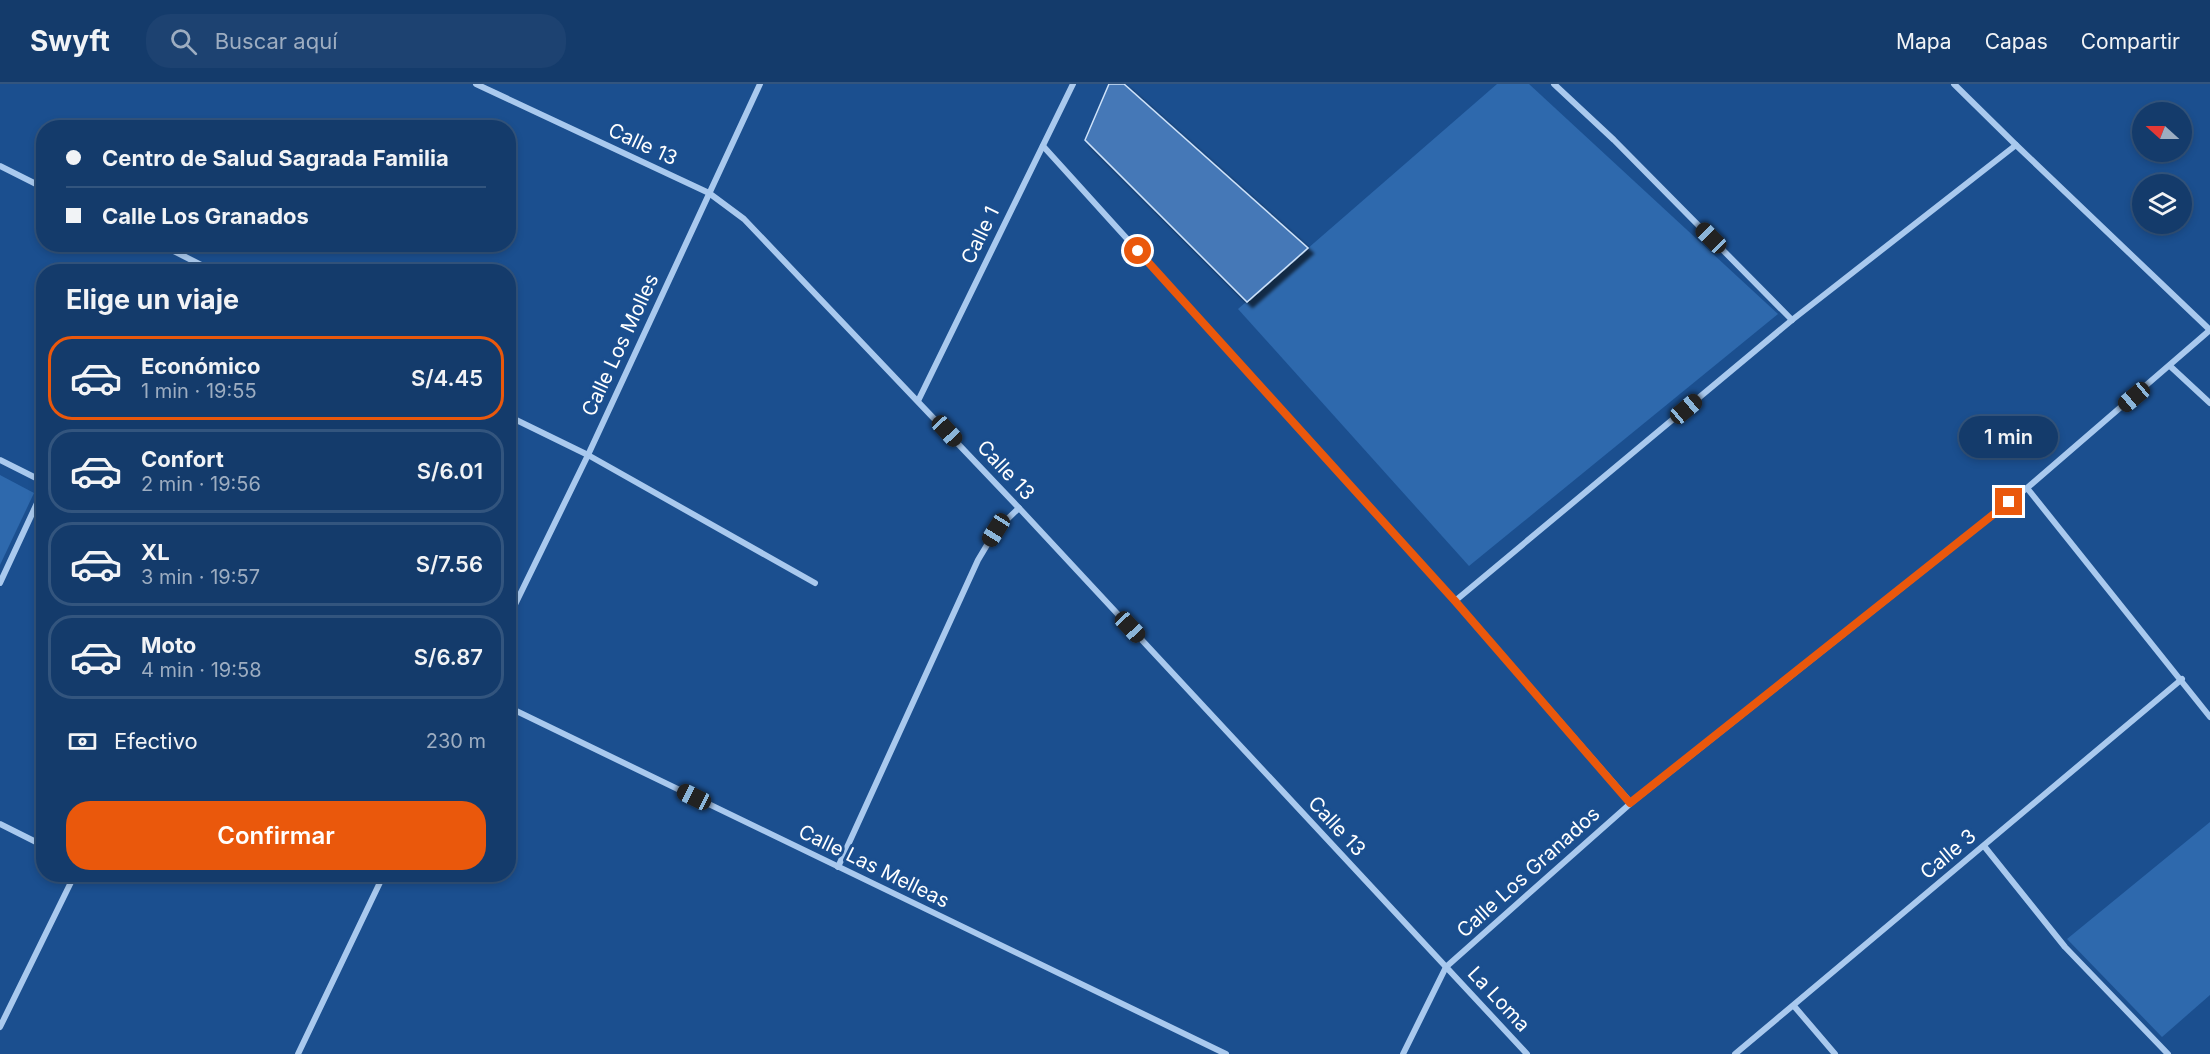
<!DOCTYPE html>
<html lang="es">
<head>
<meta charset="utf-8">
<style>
  :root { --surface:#143b6b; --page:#1d4271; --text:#f1f3f6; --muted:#9dadc1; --line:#33557e; --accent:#ea580c }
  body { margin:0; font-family:Inter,sans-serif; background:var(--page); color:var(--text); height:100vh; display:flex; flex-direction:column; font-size:22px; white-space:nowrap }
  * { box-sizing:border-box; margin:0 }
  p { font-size:20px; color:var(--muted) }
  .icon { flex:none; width:33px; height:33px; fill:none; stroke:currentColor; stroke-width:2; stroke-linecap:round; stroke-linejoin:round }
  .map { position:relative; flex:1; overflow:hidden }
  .drawer { position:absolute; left:36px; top:180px; width:480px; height:618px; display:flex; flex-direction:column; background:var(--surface); border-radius:24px; box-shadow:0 3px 9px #0003,0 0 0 2px var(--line) }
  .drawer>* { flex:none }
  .hud { position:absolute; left:36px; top:36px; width:480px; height:132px; border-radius:24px; box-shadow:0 3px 9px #0003,0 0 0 2px var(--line); display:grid; align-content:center; height:132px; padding:0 30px; background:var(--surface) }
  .needle { width:39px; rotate:291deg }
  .controls { position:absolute; left:2132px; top:18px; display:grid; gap:12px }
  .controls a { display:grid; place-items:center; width:60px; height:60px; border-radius:50%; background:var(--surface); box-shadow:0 3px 9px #0003,0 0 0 2px var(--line); font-size:30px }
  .end { position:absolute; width:27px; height:27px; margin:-14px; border:8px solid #ea580c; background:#fff; box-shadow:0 0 0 3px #fff }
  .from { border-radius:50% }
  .bubble { position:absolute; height:42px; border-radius:21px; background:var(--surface); box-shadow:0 3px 9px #0003,0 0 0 2px var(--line); font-size:20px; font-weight:600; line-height:42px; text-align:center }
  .car { position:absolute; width:18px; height:36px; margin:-18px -9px; border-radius:8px; box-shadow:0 0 4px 2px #0007; background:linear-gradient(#222 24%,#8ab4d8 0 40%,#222 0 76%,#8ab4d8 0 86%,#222 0) }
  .hud b { display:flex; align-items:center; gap:21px; height:57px; font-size:22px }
  .hud b+b { border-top:2px solid var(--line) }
  .hud i { width:15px; height:15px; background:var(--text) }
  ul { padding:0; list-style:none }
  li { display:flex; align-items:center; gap:18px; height:84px; margin:0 12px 9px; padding:0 18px; border:3px solid var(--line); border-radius:24px }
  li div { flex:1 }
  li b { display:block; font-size:22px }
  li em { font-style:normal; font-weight:600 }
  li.active { border-color:var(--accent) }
  li>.icon { width:54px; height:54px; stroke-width:1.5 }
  h2 { padding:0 30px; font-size:27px; line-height:72px }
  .pay { display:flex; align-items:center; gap:15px; height:66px; padding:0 30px; font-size:22px }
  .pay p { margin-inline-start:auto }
  .cta { display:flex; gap:12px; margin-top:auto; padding:12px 30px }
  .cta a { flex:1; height:69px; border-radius:24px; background:var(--accent); color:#fff; font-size:24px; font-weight:600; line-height:69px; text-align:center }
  header { display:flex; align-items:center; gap:36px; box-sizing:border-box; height:84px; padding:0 30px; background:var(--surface); border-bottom:2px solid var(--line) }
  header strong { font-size:28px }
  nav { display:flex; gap:33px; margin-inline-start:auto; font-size:21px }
  .search { width:420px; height:54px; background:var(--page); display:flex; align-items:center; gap:15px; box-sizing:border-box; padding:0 21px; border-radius:24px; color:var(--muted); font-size:22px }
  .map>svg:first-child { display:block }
  .green { fill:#2e69ad }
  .building { fill:#4478b7; stroke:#cfe3fa; stroke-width:1.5; filter:url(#shadow) }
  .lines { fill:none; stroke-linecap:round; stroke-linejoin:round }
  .street { stroke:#a9c9ee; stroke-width:6 }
  .route { stroke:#ea580c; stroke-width:8 }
  .labels { text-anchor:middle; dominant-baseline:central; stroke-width:6; stroke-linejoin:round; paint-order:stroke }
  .street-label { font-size:20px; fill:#fff; stroke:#1b4f8f }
</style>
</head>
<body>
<header>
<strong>Swyft</strong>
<div class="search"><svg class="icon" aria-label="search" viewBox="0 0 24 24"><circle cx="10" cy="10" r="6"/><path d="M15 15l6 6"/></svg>Buscar aquí</div>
<nav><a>Mapa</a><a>Capas</a><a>Compartir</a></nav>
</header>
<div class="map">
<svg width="2210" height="970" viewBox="0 0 2210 970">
  <defs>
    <filter id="shadow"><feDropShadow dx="5.5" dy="5.5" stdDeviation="1.5" flood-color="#0009"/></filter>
  </defs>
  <rect width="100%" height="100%" fill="#1b4f8f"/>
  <g class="green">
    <path d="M 1497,0 L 1529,0 L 1778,230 L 1469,482 L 1238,225 Z"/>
    <path d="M 0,391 L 34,409 L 0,481 Z"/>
    <path d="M 2210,738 L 2210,911 L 2162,953 L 2067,855 Z"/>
  </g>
  <path class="building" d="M 1109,0 L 1124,0 L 1308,164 L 1247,218 L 1085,56 Z"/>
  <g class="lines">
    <g class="street">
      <path d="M 476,0 L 709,109 L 744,135 L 1019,424 L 1527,970"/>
      <path d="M 1554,0 L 1614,56 L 1792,236"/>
      <path d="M 1954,0 L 2016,61 L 2210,246"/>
      <path d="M 1043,62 L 1455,517 L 1631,719"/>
      <path d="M 0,82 L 44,104"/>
      <path d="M 160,160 L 215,188"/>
      <path d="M 2170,282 L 2210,319"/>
      <path d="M 918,317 L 1073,0"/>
      <path d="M 508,332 L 588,371 L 815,499"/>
      <path d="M 0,376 L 44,398"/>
      <path d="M 2027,404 L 2210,633"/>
      <path d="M 0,499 L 44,404"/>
      <path d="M 1455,517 L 1792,236 L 2016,61"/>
      <path d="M 508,535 L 588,371 L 760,0"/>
      <path d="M 508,623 L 1226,970"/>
      <path d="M 0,740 L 44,762"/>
      <path d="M 1984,762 L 2065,863 L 2168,970"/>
      <path d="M 838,783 L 978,476 L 996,446 L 1019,424"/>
      <path d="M 1794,922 L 1835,970"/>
      <path d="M 0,943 L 75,790"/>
      <path d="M 298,970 L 384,790"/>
      <path d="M 1403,970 L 1446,883 L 1631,719 L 2027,404 L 2210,246"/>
      <path d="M 1735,970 L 2182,595"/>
    </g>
  </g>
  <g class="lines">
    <path class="route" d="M 1138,167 L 1455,517 L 1630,719 L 2009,418"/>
  </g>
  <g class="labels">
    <g class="street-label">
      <text transform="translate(643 60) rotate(25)">Calle 13</text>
      <text transform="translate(980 151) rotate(-64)">Calle 1</text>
      <text transform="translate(620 261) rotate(-65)">Calle Los Molles</text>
      <text transform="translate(1006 386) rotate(47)">Calle 13</text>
      <text transform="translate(1337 742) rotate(47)">Calle 13</text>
      <text transform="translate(1948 770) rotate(-40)">Calle 3</text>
      <text transform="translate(874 782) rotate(26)">Calle Las Melleas</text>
      <text transform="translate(1528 788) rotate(-42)">Calle Los Granados</text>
      <text transform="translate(1499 915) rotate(47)">La Loma</text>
    </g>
  </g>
</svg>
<div class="controls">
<a><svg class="needle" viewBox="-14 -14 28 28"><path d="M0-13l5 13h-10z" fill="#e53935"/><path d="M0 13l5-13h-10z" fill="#9dadc1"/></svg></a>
<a><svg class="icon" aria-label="layers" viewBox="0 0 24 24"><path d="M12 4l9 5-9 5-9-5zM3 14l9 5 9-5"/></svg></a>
</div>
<i class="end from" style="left:1138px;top:167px"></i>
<i class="end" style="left:2009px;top:418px"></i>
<div class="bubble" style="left:1959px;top:332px;width:99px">1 min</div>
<i class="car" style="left:1711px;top:154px;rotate:315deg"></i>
<i class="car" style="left:2134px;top:313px;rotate:230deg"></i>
<i class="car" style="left:1686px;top:325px;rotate:50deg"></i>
<i class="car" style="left:947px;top:347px;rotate:137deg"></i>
<i class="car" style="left:996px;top:446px;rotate:212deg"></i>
<i class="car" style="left:1130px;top:543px;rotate:137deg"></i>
<i class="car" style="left:694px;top:713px;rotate:296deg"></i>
<div class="hud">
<b><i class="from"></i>Centro de Salud Sagrada Familia</b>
<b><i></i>Calle Los Granados</b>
</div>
<section class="drawer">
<h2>Elige un viaje</h2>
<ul>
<li class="active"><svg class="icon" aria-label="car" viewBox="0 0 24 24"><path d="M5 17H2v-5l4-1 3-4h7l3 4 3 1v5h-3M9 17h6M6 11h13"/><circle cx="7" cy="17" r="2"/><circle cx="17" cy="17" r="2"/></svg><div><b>Económico</b><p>1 min · 19:55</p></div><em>S/4.45</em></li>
<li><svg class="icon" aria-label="car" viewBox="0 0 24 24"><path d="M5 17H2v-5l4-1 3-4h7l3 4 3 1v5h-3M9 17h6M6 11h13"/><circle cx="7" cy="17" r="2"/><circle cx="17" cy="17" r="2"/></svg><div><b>Confort</b><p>2 min · 19:56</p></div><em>S/6.01</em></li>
<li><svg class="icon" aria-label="car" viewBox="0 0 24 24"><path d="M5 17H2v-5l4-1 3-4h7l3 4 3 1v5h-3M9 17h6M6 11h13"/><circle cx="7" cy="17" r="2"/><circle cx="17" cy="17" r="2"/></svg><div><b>XL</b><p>3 min · 19:57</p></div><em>S/7.56</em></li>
<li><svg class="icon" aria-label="car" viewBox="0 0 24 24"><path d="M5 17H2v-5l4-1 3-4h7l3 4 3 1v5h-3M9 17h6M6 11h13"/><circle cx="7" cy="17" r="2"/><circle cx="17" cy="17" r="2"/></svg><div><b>Moto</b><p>4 min · 19:58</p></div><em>S/6.87</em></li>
</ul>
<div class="pay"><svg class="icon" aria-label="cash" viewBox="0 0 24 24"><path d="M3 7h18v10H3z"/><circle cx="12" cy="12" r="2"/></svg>Efectivo<p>230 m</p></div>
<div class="cta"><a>Confirmar</a></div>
</section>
</div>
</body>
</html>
